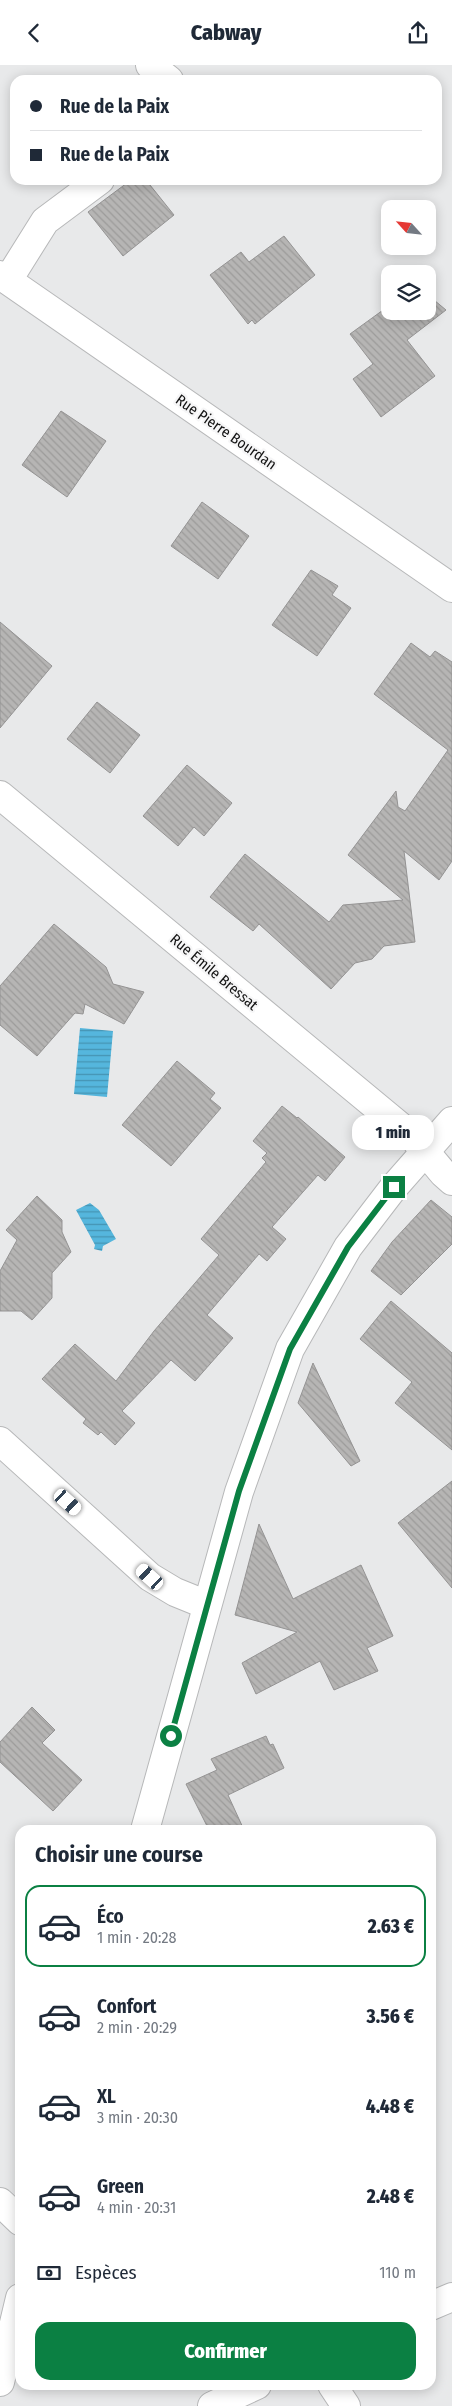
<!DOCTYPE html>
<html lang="fr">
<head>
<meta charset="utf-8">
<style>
  :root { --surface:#fff; --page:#f6f6f7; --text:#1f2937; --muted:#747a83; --line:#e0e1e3; --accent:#0b8043 }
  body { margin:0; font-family:"Fira Sans Condensed",sans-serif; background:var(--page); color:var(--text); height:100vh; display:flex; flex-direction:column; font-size:19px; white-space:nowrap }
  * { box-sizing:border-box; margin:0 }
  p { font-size:16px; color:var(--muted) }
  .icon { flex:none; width:28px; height:28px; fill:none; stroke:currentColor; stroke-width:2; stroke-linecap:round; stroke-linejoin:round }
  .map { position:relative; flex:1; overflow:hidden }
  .drawer { position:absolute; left:15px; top:1760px; width:421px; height:565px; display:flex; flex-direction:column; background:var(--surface); border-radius:15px; box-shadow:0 2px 12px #0003 }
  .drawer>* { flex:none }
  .banner { position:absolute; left:10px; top:10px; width:432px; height:110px; border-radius:15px; box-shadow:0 2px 12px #0003; display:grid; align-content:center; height:110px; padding:0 20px; background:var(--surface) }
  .needle { width:32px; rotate:297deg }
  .buttons { position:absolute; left:381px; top:135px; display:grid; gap:10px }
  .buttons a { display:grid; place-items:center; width:55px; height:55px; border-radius:10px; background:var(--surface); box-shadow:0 2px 12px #0003; font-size:25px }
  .end { position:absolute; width:22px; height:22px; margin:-11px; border:6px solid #0b8043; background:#fff; box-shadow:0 0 0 2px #fff }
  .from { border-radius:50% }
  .bubble { position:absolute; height:35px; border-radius:15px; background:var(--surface); box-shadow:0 2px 12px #0003; font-size:16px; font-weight:800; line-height:35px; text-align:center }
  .car { position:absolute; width:15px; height:30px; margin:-15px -8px; border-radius:6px; box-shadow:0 0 4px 1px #0007; background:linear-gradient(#fff 24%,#345 0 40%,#fff 0 76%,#345 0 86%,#fff 0) }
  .banner b { display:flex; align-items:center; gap:18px; height:48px; font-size:19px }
  .banner b+b { border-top:1px solid var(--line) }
  .banner i { width:12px; height:12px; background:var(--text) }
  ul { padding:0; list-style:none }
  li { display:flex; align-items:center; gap:15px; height:82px; margin:0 10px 8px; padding:0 10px; border:2px solid transparent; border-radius:15px }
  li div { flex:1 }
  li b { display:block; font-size:19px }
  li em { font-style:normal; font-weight:800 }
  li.active { border-color:var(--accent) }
  li>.icon { width:45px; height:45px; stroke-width:1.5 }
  h2 { padding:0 20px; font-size:22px; line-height:60px }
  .pay { display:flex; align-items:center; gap:12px; height:55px; padding:0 20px; font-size:19px }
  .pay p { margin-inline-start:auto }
  .button { display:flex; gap:10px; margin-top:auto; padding:10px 20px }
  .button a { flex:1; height:58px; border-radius:15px; background:var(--accent); color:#fff; font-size:20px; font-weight:800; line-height:58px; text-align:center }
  header { display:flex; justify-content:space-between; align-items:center; height:65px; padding:0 20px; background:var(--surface); font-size:22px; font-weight:800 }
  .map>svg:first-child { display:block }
  .water { fill:url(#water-rules) }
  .building { fill:url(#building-back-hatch); stroke:#949393 }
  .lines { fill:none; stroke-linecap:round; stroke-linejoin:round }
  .minor-casing { stroke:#b7b8b9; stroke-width:30 }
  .minor { stroke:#fff; stroke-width:28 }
  .route { stroke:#0b8043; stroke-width:6 }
  .labels { text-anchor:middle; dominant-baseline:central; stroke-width:4.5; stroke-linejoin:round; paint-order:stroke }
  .street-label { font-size:15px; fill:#131313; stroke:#f6f6f7 }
</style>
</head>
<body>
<header><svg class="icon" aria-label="back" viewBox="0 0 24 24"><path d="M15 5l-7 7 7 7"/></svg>Cabway<svg class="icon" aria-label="share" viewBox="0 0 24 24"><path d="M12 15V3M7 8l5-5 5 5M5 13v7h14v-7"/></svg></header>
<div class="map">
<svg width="452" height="2341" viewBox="0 0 452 2341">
  <defs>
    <pattern id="water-rules" width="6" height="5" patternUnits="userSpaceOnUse" patternTransform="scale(1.25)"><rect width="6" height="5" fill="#55b6dd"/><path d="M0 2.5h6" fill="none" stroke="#4593b2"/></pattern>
    <pattern id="building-back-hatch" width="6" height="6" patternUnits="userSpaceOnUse" patternTransform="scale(1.25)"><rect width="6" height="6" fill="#b6b5b4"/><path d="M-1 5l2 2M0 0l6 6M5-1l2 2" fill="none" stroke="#9c9b9a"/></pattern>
  </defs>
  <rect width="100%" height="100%" fill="#e8e9ea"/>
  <g class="water">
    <path d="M 80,963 L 113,966 L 107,1032 L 74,1029 Z"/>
    <path d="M 90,1138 L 99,1145 L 116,1174 L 103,1181 L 102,1186 L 94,1184 L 95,1180 L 76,1145 Z"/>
  </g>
  <g class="building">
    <path d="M 131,115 L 146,115 L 174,150 L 123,191 L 88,147 Z"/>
    <path d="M 284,171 L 315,210 L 255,259 L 252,255 L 248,259 L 210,210 L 241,187 L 249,197 Z"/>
    <path d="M 428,230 L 446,245 L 407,275 L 435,311 L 381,352 L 353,314 L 373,299 L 350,269 L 390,240 L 390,246 L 428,246 Z"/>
    <path d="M 61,346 L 106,376 L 67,432 L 22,400 Z"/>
    <path d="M 202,437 L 249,471 L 218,514 L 171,481 Z"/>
    <path d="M 311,505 L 338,521 L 332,530 L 351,543 L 317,591 L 272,560 Z"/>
    <path d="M 0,557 L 52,601 L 0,663 Z"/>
    <path d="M 411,578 L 430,592 L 435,586 L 452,597 L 452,796 L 439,815 L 404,786 L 415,877 L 384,881 L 372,894 L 355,898 L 331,924 L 259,859 L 253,866 L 210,832 L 245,789 L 329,857 L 343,840 L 403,835 L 348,790 L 396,726 L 398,742 L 405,746 L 448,685 L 374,629 Z"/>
    <path d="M 97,637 L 140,670 L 110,708 L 67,674 Z"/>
    <path d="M 187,700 L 232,738 L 204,771 L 194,762 L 178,781 L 143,751 Z"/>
    <path d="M 54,859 L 106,902 L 113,919 L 144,927 L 124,959 L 85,939 L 83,949 L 75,948 L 37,991 L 0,960 L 0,921 Z"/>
    <path d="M 177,996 L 215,1028 L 210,1034 L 221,1043 L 171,1101 L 122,1060 Z"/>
    <path d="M 282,1041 L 297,1053 L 298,1052 L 345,1092 L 325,1116 L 318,1110 L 272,1162 L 286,1174 L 267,1196 L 259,1189 L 207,1250 L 233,1273 L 195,1316 L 171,1295 L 122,1346 L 135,1358 L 115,1380 L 101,1367 L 98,1370 L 83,1358 L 86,1354 L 42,1314 L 75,1279 L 116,1316 L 154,1266 L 219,1190 L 201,1174 L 266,1097 L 262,1093 L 267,1088 L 253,1076 Z"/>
    <path d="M 37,1131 L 62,1155 L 62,1167 L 71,1187 L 52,1208 L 52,1233 L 32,1255 L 21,1246 L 0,1246 L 0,1206 L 17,1175 L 6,1165 Z"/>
    <path d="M 431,1135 L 452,1152 L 452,1179 L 401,1230 L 371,1206 L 392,1177 Z"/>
    <path d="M 391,1236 L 452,1288 L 452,1385 L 395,1338 L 412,1317 L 360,1274 Z"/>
    <path d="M 313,1298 L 360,1396 L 351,1401 L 298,1338 Z"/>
    <path d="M 452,1416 L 452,1523 L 398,1458 Z"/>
    <path d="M 259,1459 L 293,1534 L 361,1500 L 393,1571 L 367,1583 L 378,1606 L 334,1625 L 320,1596 L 256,1629 L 242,1598 L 297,1567 L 235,1550 Z"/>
    <path d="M 32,1642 L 55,1665 L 42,1678 L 82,1715 L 53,1746 L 0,1697 L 0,1677 Z"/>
    <path d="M 266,1671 L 270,1680 L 273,1679 L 284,1703 L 228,1730 L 244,1765 L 209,1765 L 186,1719 L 217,1705 L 211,1694 Z"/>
  </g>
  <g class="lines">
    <defs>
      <g id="minor">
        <path d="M 150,0 L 169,15"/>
        <path d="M 0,210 L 452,523"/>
        <path d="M 8,215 L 45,156 L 100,115"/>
        <path d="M 0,730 L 413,1072 L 443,1108 L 452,1116"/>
        <path d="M 0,1376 L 150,1512 L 175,1527 L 207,1540"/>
        <path d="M 145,1765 L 239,1427 L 290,1284 L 348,1182 L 394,1122 L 452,1056"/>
        <path d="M 0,2137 L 20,2156"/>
        <path d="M 431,2241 L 452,2232"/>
        <path d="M 0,2317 L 20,2233"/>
        <path d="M 332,2320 L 346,2341"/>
        <path d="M 212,2341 L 257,2320"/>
      </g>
    </defs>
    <use href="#minor" class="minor-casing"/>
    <use href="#minor" class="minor"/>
  </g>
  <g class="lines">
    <path class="route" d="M 171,1671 L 239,1426 L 290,1284 L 348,1182 L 394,1122"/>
  </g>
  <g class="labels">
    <g class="street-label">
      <text transform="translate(226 367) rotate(35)">Rue Pierre Bourdan</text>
      <text transform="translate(214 907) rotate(40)">Rue Émile Bressat</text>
    </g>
  </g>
</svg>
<div class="buttons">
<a><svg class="needle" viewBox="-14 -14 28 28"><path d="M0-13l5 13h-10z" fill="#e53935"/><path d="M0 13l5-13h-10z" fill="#747a83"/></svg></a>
<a><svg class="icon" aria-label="layers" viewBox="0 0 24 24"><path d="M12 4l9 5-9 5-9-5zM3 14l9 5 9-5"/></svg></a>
</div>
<i class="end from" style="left:171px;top:1671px"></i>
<i class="end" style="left:394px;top:1122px"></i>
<div class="bubble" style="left:352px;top:1050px;width:82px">1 min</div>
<i class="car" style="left:68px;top:1437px;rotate:132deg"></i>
<i class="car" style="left:150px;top:1512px;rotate:312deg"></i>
<div class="banner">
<b><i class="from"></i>Rue de la Paix</b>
<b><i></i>Rue de la Paix</b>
</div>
<section class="drawer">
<h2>Choisir une course</h2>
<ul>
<li class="active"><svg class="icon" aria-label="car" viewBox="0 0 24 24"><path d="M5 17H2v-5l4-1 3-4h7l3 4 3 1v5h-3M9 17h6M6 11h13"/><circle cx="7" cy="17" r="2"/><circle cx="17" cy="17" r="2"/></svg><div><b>Éco</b><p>1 min · 20:28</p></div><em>2.63 €</em></li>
<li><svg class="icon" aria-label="car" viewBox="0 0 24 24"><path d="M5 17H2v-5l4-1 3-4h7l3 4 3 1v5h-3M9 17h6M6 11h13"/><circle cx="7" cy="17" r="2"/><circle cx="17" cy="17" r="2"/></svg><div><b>Confort</b><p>2 min · 20:29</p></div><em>3.56 €</em></li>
<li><svg class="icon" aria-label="car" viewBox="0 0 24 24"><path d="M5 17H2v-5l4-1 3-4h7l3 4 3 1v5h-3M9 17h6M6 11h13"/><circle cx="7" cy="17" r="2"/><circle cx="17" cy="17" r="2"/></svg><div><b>XL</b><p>3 min · 20:30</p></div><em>4.48 €</em></li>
<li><svg class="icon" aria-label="car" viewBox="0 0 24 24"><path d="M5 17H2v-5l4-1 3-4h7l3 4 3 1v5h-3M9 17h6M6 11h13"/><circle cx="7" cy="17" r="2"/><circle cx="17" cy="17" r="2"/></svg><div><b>Green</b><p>4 min · 20:31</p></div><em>2.48 €</em></li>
</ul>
<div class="pay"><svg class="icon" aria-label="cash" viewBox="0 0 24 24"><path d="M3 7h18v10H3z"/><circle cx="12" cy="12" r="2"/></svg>Espèces<p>110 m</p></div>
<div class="button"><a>Confirmer</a></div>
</section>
</div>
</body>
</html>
